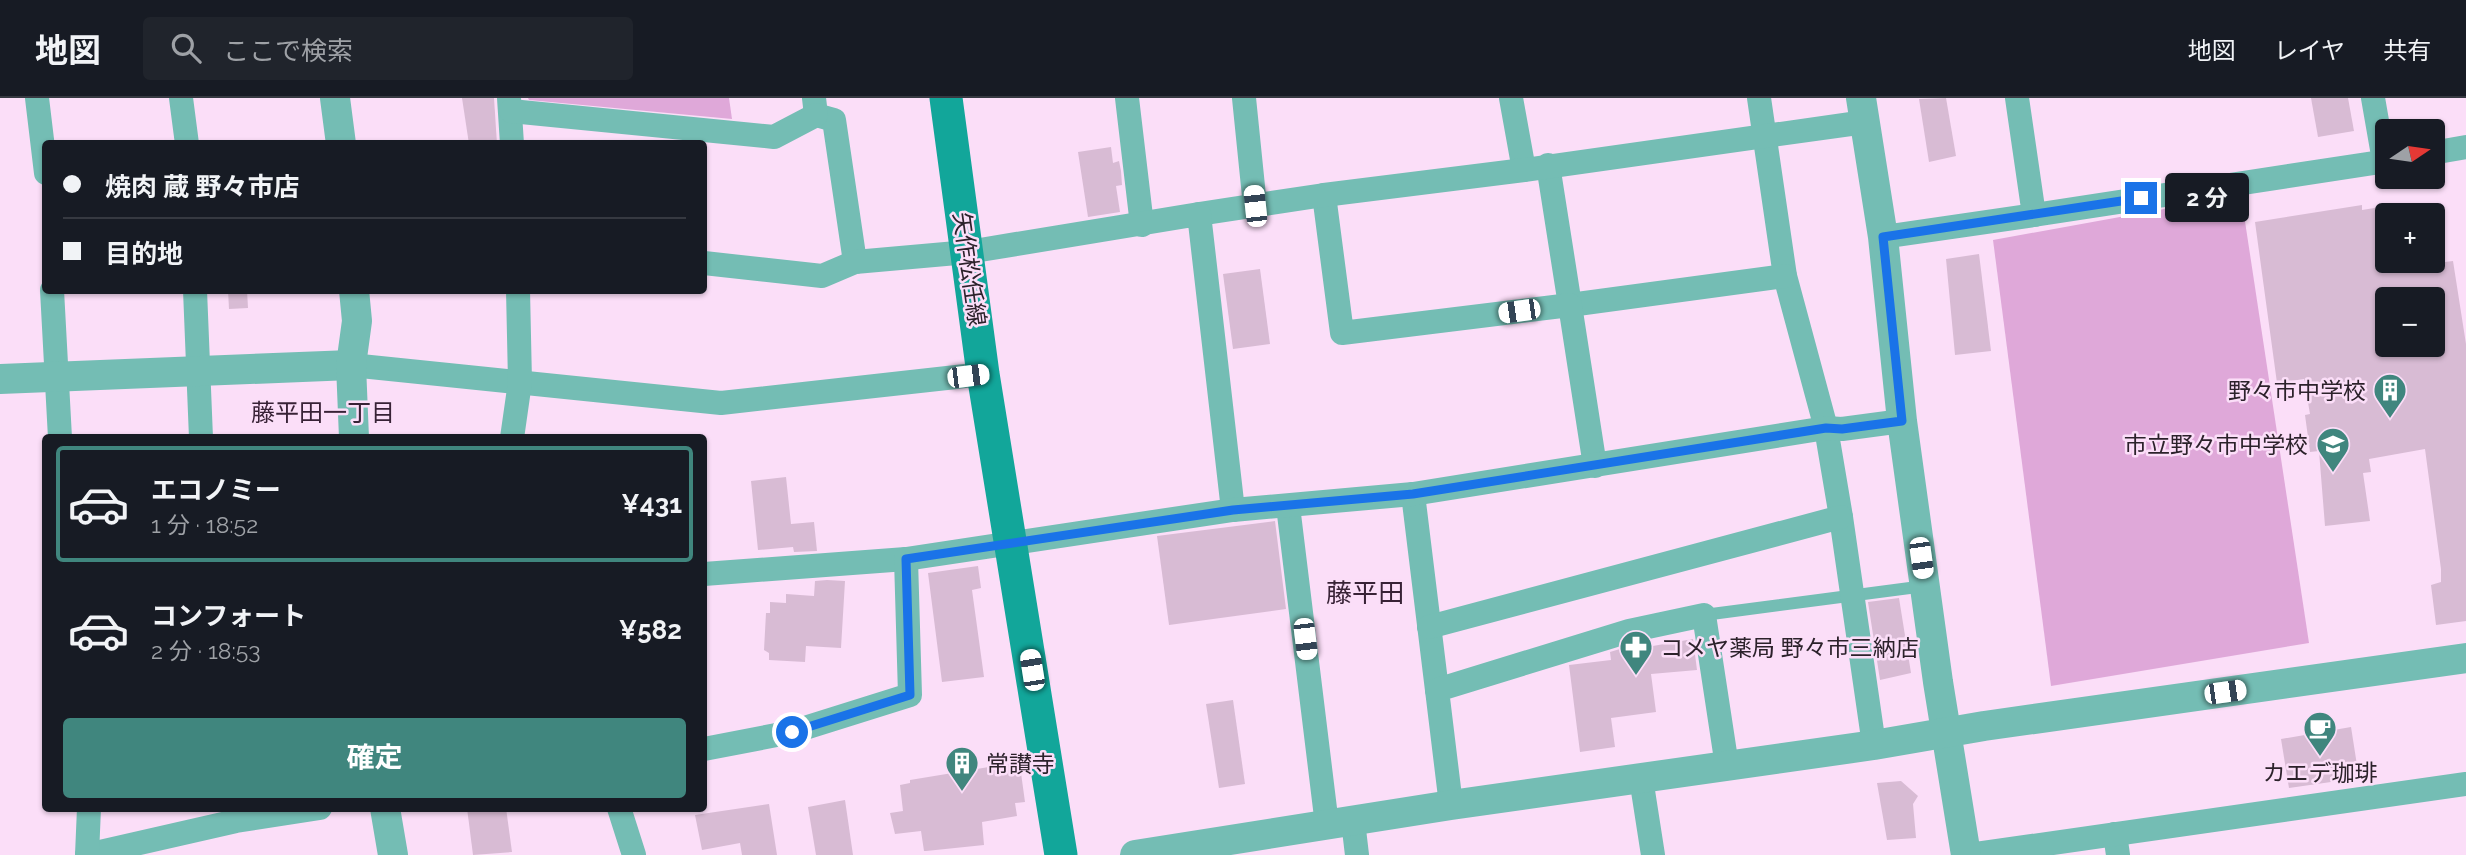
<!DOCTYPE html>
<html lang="ja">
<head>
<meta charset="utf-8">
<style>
  :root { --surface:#171b24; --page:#20242c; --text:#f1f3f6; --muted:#9ea1a6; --line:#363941; --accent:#40867e }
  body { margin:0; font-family:Raleway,"Noto Sans JP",sans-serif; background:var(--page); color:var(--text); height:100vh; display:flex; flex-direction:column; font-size:26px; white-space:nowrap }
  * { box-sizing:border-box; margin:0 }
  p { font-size:23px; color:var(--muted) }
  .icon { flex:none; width:38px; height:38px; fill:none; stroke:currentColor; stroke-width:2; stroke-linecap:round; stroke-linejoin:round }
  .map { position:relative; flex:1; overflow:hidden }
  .side { position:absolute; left:42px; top:336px; width:665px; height:378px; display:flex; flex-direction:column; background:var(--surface); border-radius:7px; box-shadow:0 2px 5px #0004 }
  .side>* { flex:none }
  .hud { position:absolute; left:42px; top:42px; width:665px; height:154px; border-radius:7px; box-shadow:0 2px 5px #0004; display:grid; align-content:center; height:154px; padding:0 21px; background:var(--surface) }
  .needle { width:46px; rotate:77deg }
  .tools { position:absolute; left:2375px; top:21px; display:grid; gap:14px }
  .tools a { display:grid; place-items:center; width:70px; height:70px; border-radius:7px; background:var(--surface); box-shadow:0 2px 5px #0004; font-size:35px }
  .end { position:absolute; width:32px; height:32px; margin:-16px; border:9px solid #1a73e8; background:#fff; box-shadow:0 0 0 4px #fff }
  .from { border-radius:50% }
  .bubble { position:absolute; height:49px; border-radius:7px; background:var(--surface); box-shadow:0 2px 5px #0004; font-size:23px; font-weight:700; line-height:49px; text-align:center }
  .car { position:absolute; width:21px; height:42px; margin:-21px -10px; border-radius:9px; box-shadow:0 0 5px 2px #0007; background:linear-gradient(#fff 24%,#345 0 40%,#fff 0 76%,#345 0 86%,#fff 0) }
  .hud b { display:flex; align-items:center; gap:24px; height:66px; font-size:26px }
  .hud b+b { border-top:2px solid var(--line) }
  .hud i { width:18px; height:18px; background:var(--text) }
  ul { padding:12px 0 0; list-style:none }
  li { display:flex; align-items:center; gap:21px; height:116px; margin:0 14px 10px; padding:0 7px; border:4px solid transparent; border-radius:7px }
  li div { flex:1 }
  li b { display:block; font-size:26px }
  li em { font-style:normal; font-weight:700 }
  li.selected { border-color:var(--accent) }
  li>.icon { width:63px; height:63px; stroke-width:1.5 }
  .button { display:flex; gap:14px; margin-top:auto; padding:14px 21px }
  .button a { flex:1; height:80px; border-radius:7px; background:var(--accent); color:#fff; font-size:28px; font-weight:700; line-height:80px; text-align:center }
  header { display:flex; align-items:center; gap:42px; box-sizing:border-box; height:98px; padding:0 35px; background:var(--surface); border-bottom:2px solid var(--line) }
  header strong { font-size:33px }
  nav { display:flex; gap:38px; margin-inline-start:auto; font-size:24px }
  .search { width:490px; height:63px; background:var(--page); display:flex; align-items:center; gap:18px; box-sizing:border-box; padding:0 24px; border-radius:7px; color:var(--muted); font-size:26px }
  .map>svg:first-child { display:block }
  .green { fill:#dfa8d9 }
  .building { fill:#d8bbd4; fill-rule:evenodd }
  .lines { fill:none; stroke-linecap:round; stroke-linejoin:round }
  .service { stroke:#74bdb4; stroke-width:12 }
  .minor { stroke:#74bdb4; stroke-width:24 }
  .tertiary { stroke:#74bdb4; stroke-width:30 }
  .secondary { stroke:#12a69a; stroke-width:33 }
  .route { stroke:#1a73e8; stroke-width:9 }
  .labels { text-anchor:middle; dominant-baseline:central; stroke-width:5; stroke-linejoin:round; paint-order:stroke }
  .street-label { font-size:23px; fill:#2c222b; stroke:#fbdef8 }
  .poi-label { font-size:23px; fill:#2c222b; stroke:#fbdef8; text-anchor:end }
  .neighbourhood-label { font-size:24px; fill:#382236; stroke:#fbdef8 }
  .quarter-label { font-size:26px; fill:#382236; stroke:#fbdef8 }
</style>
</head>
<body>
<header>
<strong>地図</strong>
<div class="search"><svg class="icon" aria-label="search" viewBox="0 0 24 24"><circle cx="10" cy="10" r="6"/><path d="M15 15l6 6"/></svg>ここで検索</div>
<nav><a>地図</a><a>レイヤ</a><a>共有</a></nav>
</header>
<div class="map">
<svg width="2466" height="757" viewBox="0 0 2466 757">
  <rect width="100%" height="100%" fill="#fbdef8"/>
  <g class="green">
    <path d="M 528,0 L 729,0 L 732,21 L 529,2 Z"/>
    <path d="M 2241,97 L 2309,545 L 2051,588 L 1993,142 Z"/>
  </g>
  <g class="building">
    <path d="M 462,0 L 494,0 L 497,46 L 469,46 Z"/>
    <path d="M 1946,0 L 1956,58 L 1929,64 L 1919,1 Z"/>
    <path d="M 2311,0 L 2348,0 L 2354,33 L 2318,39 Z"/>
    <path d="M 1111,49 L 1113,65 L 1119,63 L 1121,73 L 1122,87 L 1116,88 L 1120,114 L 1088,119 L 1078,54 Z"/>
    <path d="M 2362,107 L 2362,112 L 2387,108 L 2387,163 L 2429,163 L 2429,166 L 2453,163 L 2466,246 L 2466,523 L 2436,527 L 2431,487 L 2441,484 L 2441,471 L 2425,351 L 2369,361 L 2371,374 L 2363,375 L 2370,423 L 2325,428 L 2319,353 L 2310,354 L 2305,317 L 2310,316 L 2304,281 L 2277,285 L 2255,124 ZM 2387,201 L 2432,201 L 2432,247 L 2387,247 Z"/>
    <path d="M 1979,156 L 1991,253 L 1955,257 L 1946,161 Z"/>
    <path d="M 1260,171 L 1270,246 L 1233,251 L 1223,176 Z"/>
    <path d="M 228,192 L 247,192 L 248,210 L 229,211 Z"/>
    <path d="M 786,379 L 791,426 L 814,424 L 817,453 L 794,454 L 793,449 L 758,452 L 751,383 Z"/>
    <path d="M 1275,423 L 1286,511 L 1169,527 L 1157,438 Z"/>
    <path d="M 978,468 L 981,490 L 972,492 L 984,579 L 942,584 L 928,475 Z"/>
    <path d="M 827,482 L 845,483 L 841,550 L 806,548 L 805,564 L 769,562 L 769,555 L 764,552 L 766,515 L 770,515 L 770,504 L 786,505 L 786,496 L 814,498 L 815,483 Z"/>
    <path d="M 1899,500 L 1911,575 L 1880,582 L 1868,504 Z"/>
    <path d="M 1693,541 L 1697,572 L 1651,576 L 1656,614 L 1611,620 L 1615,649 L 1580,654 L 1569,567 L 1611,562 L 1610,554 L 1633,547 L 1646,544 L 1647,549 Z"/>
    <path d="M 1233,602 L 1245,686 L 1219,690 L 1206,606 Z"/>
    <path d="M 2351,629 L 2359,680 L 2289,690 L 2281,641 Z"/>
    <path d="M 1007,666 L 1009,666 L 1011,677 L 1021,675 L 1025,704 L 1015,705 L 1017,718 L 982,724 L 984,747 L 926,753 L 924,753 L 921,733 L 895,736 L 890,715 L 903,713 L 900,687 L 910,685 L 910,682 Z"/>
    <path d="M 1901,683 L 1918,698 L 1913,706 L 1916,740 L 1887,742 L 1877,685 Z"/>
    <path d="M 845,702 L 853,757 L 816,757 L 808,709 Z"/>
    <path d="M 769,706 L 777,757 L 742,757 L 740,745 L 702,752 L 695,717 Z"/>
    <path d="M 467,710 L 506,710 L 512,754 L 473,757 Z"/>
  </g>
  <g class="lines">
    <path class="service" d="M 1704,517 L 1925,488"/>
    <g class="minor">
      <path d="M 37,0 L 46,75"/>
      <path d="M 181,0 L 187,46"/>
      <path d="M 509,0 L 512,46"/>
      <path d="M 814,0 L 816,17 L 834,22 L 855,164"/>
      <path d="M 1127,0 L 1142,127"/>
      <path d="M 1244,0 L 1255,108"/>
      <path d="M 1511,0 L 1524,72"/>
      <path d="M 1759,0 L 1785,178 L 1826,330 L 1841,419 L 1874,647"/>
      <path d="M 2373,0 L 2384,63"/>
      <path d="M 511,13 L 774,39 L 816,17"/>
      <path d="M 2432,55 L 2466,49"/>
      <path d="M 1548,67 L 1570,207 L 1785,178"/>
      <path d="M 1324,97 L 1342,235 L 1570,207 L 1595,368"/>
      <path d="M 1199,116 L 1324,97 L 1524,72 L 1865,24"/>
      <path d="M 2034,117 L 2387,63"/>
      <path d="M 1883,139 L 2034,117 L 2017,0"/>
      <path d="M 704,165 L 822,178 L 855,164 L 968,154 L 1199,116 L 1233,412"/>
      <path d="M 52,192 L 60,340"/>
      <path d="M 195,192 L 201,340"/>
      <path d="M 351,267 L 721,305 L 983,276"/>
      <path d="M 512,340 L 520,284 L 518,192"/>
      <path d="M 1413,396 L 1437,592"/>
      <path d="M 1288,408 L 1327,727"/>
      <path d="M 704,476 L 906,461 L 1233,412 L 1413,396 L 1826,330 L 1842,331 L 1902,323"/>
      <path d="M 1429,529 L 1841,419"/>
      <path d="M 704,651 L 792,634 L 910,597 L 906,461"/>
      <path d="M 1641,680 L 1653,757"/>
      <path d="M 1451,707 L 1437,592 L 1629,533 L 1704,517 L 1727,668"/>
      <path d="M 619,710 L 634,757"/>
      <path d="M 1353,723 L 1357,757"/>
      <path d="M 2115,736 L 2118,757"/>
      <path d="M 87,757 L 236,723 L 320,710"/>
      <path d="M 87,757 L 89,710"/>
      <path d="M 1969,757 L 2466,686"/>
    </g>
    <g class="tertiary">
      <path d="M 335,0 L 341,46"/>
      <path d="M 1861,0 L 1883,139 L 1902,323 L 1938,584 L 1966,757"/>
      <path d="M 0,281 L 351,267"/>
      <path d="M 354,340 L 351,267 L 357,223 L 354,192"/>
      <path d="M 385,710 L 393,757"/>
      <path d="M 1135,757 L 1451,707 L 1874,647 L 1984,628 L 2466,560"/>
    </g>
    <path class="secondary" d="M 946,0 L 983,276 L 1061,757"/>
  </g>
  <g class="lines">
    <path class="route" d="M 792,634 L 910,597 L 906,461 L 1233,412 L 1413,396 L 1826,330 L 1842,331 L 1902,323 L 1883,139 L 2141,100"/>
  </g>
  <defs>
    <symbol id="building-pin" viewBox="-11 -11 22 30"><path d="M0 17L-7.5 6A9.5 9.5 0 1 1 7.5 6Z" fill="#40867e" stroke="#fbdef8"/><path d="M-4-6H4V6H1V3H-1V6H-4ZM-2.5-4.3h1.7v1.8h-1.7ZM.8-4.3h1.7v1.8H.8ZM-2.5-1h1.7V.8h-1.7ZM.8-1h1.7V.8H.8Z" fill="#fff"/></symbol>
    <symbol id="school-pin" viewBox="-11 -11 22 30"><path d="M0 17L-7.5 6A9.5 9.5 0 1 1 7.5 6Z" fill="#40867e" stroke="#fbdef8"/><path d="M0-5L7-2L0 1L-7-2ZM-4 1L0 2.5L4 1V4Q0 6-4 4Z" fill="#fff"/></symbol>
    <symbol id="pharmacy-pin" viewBox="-11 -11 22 30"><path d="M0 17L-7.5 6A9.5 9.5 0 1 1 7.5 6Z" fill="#40867e" stroke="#fbdef8"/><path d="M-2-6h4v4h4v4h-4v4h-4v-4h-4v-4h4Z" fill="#fff"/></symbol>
    <symbol id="cafe-pin" viewBox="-11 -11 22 30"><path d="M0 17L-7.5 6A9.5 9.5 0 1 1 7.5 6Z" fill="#40867e" stroke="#fbdef8"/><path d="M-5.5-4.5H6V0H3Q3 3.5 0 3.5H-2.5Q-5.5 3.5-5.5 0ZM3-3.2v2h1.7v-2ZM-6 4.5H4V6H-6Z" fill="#fff"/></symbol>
  </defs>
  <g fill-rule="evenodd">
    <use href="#building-pin" x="2371" y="273" width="38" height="52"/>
    <use href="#school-pin" x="2314" y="327" width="38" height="52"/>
    <use href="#pharmacy-pin" x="1617" y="530" width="38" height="52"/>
    <use href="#cafe-pin" x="2301" y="611" width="38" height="52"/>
    <use href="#building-pin" x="943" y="646" width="38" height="52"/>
  </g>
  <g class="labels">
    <g class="street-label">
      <text transform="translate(970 171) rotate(82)">矢作松任線</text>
    </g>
    <g class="poi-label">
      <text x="2366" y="292">野々市中学校</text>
      <text x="2308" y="346">市立野々市中学校</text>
      <text x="1660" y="549" text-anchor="start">コメヤ薬局 野々市三納店</text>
      <text x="986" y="665" text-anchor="start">常讃寺</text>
      <text x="2320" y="674" text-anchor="middle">カエデ珈琲</text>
    </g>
    <g class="neighbourhood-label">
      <text x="323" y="314">藤平田一丁目</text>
    </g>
    <g class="quarter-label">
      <text x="1365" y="495">藤平田</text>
    </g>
  </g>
</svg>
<div class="tools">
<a><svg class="needle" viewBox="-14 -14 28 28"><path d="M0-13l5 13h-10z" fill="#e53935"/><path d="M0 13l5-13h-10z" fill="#9ea1a6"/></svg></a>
<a>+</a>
<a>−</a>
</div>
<i class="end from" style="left:792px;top:634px"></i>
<i class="end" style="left:2141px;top:100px"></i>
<div class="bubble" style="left:2165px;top:75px;width:84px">2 分</div>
<i class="car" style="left:1255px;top:108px;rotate:354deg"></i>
<i class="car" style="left:1519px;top:213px;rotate:262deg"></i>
<i class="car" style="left:968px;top:278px;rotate:83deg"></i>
<i class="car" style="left:1921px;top:460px;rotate:172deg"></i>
<i class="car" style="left:1305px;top:541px;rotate:173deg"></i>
<i class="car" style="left:1032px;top:572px;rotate:351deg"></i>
<i class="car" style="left:2225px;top:594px;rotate:82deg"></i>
<div class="hud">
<b><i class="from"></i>焼肉 蔵 野々市店</b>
<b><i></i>目的地</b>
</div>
<section class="side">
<ul>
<li class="selected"><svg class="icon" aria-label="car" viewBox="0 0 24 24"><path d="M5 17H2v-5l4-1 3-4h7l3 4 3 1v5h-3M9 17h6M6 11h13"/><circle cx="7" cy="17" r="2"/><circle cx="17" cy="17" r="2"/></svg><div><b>エコノミー</b><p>1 分 · 18:52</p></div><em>¥431</em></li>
<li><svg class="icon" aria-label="car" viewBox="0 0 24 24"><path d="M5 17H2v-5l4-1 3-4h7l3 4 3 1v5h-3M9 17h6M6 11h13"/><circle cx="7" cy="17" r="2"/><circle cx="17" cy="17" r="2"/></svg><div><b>コンフォート</b><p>2 分 · 18:53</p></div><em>¥582</em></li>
</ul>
<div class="button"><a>確定</a></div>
</section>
</div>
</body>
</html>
